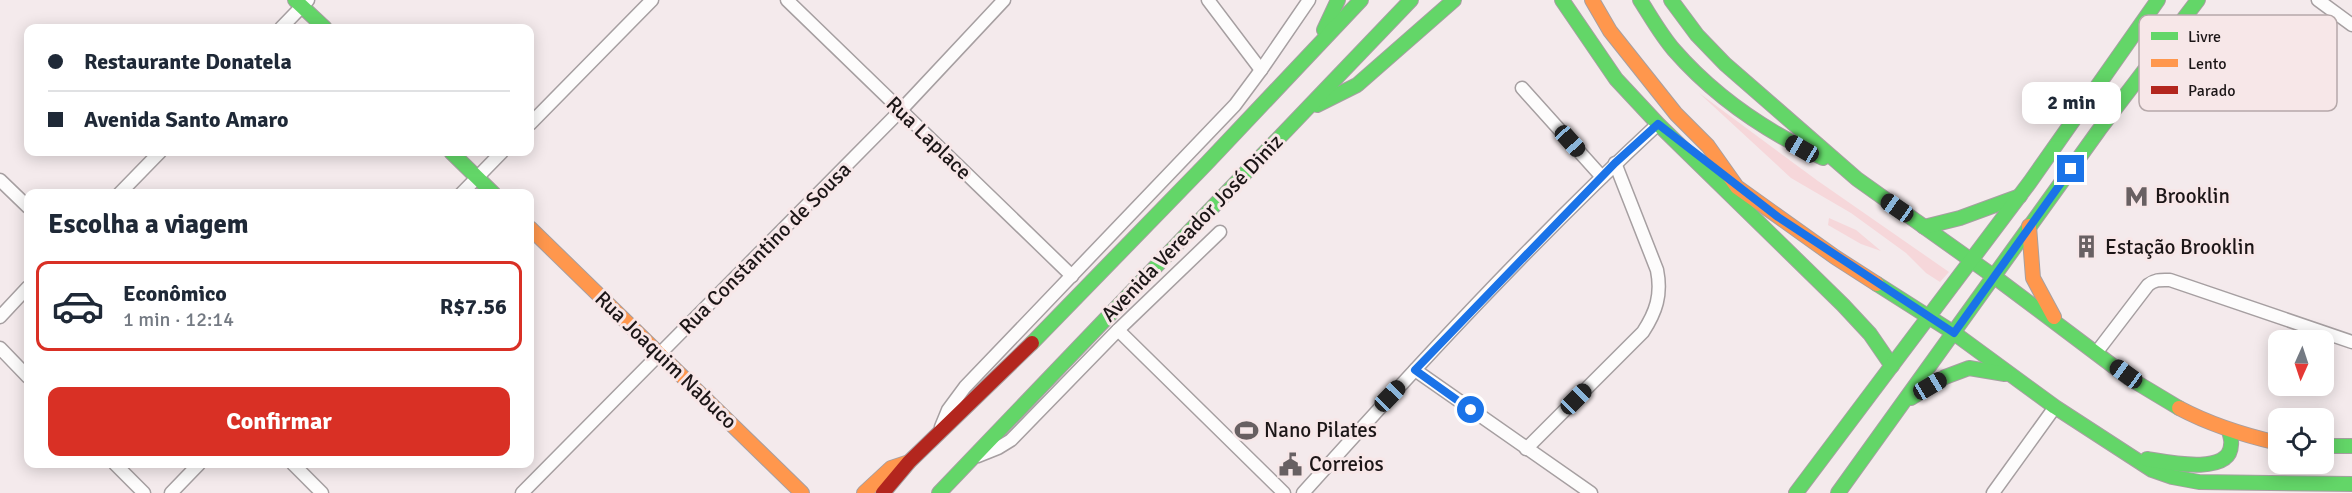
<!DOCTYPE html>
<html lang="pt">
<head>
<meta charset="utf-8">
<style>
  :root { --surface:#fff; --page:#f2f2f3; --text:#1f2937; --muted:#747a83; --line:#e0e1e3; --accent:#d93025 }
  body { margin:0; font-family:Signika,sans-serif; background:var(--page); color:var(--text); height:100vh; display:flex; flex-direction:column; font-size:22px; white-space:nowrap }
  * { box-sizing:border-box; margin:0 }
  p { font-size:20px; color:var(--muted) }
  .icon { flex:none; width:33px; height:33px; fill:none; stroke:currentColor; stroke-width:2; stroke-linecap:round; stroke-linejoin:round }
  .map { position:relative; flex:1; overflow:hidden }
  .panel { position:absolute; left:24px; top:189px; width:510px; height:279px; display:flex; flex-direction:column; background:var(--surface); border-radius:12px; box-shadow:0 3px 15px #0003 }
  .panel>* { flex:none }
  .top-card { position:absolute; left:24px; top:24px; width:510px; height:132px; border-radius:12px; box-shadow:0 3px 15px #0003; display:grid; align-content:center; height:132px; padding:0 24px; background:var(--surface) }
  .needle { width:39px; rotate:183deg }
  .fabs { position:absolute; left:2268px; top:330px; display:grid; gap:12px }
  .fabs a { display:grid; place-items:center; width:66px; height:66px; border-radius:12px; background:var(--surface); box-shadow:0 3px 15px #0003; font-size:30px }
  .end { position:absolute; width:27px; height:27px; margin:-14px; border:8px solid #1a73e8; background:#fff; box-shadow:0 0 0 3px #fff }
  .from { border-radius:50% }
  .bubble { position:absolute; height:42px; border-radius:12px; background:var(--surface); box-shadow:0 3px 15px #0003; font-size:20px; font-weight:700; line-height:42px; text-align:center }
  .car { position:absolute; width:18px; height:36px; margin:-18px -9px; border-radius:8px; box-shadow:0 0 4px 2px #0007; background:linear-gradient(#222 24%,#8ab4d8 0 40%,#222 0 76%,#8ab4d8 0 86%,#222 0) }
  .top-card b { display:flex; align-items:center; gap:21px; height:57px; font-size:22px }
  .top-card b+b { border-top:2px solid var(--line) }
  .top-card i { width:15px; height:15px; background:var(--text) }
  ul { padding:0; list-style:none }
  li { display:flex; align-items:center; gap:18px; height:90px; margin:0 12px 9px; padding:0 12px; border:3px solid var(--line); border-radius:12px }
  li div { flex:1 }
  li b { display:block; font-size:22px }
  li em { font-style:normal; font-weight:700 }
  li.on { border-color:var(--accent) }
  li>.icon { width:54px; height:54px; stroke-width:1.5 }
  h2 { padding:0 24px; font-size:27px; line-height:72px }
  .button { display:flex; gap:12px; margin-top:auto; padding:12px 24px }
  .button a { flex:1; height:69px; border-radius:12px; background:var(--accent); color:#fff; font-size:24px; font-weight:700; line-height:69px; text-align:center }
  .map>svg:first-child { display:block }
  .green { fill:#f6d7da }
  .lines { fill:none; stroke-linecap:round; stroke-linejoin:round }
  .street-casing { stroke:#a69fa1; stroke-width:15 }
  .fast-casing { stroke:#a69fa1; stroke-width:16 }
  .slow-casing { stroke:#a69fa1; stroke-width:16 }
  .jam-casing { stroke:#a69fa1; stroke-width:16 }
  .street { stroke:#fdfcfc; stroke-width:12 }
  .fast { stroke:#63d668; stroke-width:14 }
  .slow { stroke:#ff974d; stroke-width:14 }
  .jam { stroke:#b3261e; stroke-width:14 }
  .route { stroke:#1a73e8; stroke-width:8 }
  .labels { text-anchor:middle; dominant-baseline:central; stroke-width:6; stroke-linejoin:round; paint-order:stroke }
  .street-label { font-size:21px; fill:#1c1617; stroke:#f7e7e8 }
  .poi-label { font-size:21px; fill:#1c1617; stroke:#f7e7e8; text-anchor:start }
  .key { fill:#f7e7e8; stroke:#b5a8a9; stroke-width:1.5 }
  .key-label { font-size:16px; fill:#1c1617 }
</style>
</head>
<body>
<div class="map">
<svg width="2352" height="493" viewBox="0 0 2352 493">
  <rect width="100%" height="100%" fill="#f4eaec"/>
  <g class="green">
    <path d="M 1699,93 L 1818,181 L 1949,272 L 1940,282 L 1926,273 L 1906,253 L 1851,213 L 1791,178 Z"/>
    <path d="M 1829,218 L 1856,230 L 1881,251 L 1861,244 L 1828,225 Z"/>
  </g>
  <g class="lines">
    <defs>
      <g id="street">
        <path d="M 787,0 L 1072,276"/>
        <path d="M 1208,0 L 1261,70"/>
        <path d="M 2318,0 L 2352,25"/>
        <path d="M 281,28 L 308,0"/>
        <path d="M 1522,88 L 1602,177"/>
        <path d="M 530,124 L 652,0"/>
        <path d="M 0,180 L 28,207"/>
        <path d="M 119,194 L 160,152"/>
        <path d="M 461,194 L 502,152"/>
        <path d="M 0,317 L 28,287"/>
        <path d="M 1118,330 L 1284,493"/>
        <path d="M 0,348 L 28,377"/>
        <path d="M 2096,353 L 2148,285 C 2156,279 2161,280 2170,280 L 2352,342"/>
        <path d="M 1415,370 L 1591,493"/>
        <path d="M 941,427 L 948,410 L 965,387 L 1235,105 L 1261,70 L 1309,0"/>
        <path d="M 1526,449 L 1643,332 C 1656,312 1662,295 1657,270 L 1615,163"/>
        <path d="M 978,456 L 998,448 L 1011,440 L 1118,330 L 1220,232"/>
        <path d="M 115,464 L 144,493"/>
        <path d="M 293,464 L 322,493"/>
        <path d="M 171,493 L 199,464"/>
        <path d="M 522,493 L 901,110 L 1004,0"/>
        <path d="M 1303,493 C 1417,366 1533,240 1658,124"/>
        <path d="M 1993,493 L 2055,407"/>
      </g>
      <g id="fast">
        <path d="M 295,0 L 325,28"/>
        <path d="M 1562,0 L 1616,79 L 1658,124 L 1843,305 L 1870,334 L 1892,366"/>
        <path d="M 1640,0 C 1651,17 1661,35 1674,50 C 1715,97 1767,132 1823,158"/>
        <path d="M 1671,0 L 1697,35 L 1725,64 L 1857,179 L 1996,278 L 2129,378 L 2179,408"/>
        <path d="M 1324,30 L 1338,0"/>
        <path d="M 1317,105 L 1357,85 L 1454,0"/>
        <path d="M 451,152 L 494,194"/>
        <path d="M 1924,227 L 1960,218 L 2020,196"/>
        <path d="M 1877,284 L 1954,333 L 2055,407 L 2152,470 L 2172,477 L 2199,482 L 2352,484"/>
        <path d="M 1032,343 L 1207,163 L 1361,0"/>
        <path d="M 1911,398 L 1945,377 L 1969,368 L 2005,374"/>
        <path d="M 2324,446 L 2352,446"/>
        <path d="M 2147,459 C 2166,462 2230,476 2231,445 C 2232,441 2230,435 2229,431"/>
        <path d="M 939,493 L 1411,0"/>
        <path d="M 1796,493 L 2030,182 L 2158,0"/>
        <path d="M 1838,493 L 2099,130 L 2198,0"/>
      </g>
      <g id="slow">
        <path d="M 1592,0 L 1610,31 L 1676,114 L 1708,146 L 1737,187 L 1835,257 L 1877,284"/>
        <path d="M 2029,226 L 2033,278 L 2054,317"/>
        <path d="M 530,228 L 802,493"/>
        <path d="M 2179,408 C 2211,425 2243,435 2278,443"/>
        <path d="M 864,493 L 891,468 L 909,462"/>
      </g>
      <path id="jam" d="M 883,493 L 909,462 L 1032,343"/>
    </defs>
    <use href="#street" class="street-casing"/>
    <use href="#fast" class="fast-casing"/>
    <use href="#slow" class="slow-casing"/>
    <use href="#jam" class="jam-casing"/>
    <use href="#street" class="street"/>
    <use href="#fast" class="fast"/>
    <use href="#slow" class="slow"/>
    <use href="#jam" class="jam"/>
  </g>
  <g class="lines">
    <path class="route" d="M 1471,410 L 1415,370 L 1615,163 L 1658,124 L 1778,217 L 1954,333 L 2071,169"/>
  </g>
  <defs>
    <symbol id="metro-bare" viewBox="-9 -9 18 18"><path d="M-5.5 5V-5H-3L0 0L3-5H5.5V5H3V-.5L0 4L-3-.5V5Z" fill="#686062" stroke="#f7e7e8" stroke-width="2.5" paint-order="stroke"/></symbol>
    <symbol id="building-bare" viewBox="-9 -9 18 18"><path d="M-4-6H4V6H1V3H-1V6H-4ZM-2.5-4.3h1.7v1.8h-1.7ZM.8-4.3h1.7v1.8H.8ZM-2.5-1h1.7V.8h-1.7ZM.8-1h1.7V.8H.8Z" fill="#686062" stroke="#f7e7e8" stroke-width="2.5" paint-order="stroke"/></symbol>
    <symbol id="stadium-bare" viewBox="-9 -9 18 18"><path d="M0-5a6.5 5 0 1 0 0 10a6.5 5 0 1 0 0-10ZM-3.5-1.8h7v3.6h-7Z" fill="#686062" stroke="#f7e7e8" stroke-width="2.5" paint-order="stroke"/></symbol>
    <symbol id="civic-bare" viewBox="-9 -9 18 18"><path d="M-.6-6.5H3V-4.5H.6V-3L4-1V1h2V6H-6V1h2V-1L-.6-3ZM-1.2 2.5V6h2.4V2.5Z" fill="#686062" stroke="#f7e7e8" stroke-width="2.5" paint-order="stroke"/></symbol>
  </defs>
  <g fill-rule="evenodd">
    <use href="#metro-bare" x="2120" y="180" width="33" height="33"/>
    <use href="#building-bare" x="2070" y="230" width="33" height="33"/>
    <use href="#stadium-bare" x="1230" y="414" width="33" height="33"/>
    <use href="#civic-bare" x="1274" y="448" width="33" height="33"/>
  </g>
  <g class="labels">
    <g class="street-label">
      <text transform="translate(929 138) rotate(44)">Rua Laplace</text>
      <text transform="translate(1192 228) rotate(-46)">Avenida Vereador José Diniz</text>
      <text transform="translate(765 248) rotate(-45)">Rua Constantino de Sousa</text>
      <text transform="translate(666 360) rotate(44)">Rua Joaquim Nabuco</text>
    </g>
    <g class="poi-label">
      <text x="2155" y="196">Brooklin</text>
      <text x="2105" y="247">Estação Brooklin</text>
      <text x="1264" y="430">Nano Pilates</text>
      <text x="1309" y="464">Correios</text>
    </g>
  </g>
  <rect x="2139" y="15" width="198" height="96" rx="9" class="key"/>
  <rect x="2151" y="32" width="27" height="8" fill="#63d668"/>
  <rect x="2151" y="59" width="27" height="8" fill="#ff974d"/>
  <rect x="2151" y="86" width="27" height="8" fill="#b3261e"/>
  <g class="key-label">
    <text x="2188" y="42">Livre</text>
    <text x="2188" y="69">Lento</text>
    <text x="2188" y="96">Parado</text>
  </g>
</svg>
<div class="fabs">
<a><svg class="needle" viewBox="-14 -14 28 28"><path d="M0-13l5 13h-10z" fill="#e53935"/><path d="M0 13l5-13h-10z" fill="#747a83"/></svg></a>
<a><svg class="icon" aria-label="locate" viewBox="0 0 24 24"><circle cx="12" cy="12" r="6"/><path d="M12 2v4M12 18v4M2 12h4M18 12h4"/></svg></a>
</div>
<i class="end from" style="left:1471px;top:410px"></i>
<i class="end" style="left:2071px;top:169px"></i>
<div class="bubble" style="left:2022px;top:82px;width:99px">2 min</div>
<i class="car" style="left:1570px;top:141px;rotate:138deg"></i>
<i class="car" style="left:1802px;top:149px;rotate:300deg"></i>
<i class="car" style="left:1897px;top:208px;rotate:305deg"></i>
<i class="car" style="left:2126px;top:374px;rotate:306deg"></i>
<i class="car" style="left:1930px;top:386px;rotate:59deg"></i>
<i class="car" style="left:1390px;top:396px;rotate:44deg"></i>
<i class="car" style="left:1576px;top:399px;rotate:45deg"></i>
<div class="top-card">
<b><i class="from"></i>Restaurante Donatela</b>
<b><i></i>Avenida Santo Amaro</b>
</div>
<section class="panel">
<h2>Escolha a viagem</h2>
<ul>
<li class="on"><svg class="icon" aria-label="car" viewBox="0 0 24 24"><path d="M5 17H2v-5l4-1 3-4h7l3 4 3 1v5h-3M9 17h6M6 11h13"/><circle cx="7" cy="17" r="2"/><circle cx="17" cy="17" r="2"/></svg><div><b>Econômico</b><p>1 min · 12:14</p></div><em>R$7.56</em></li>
</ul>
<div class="button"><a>Confirmar</a></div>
</section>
</div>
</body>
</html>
